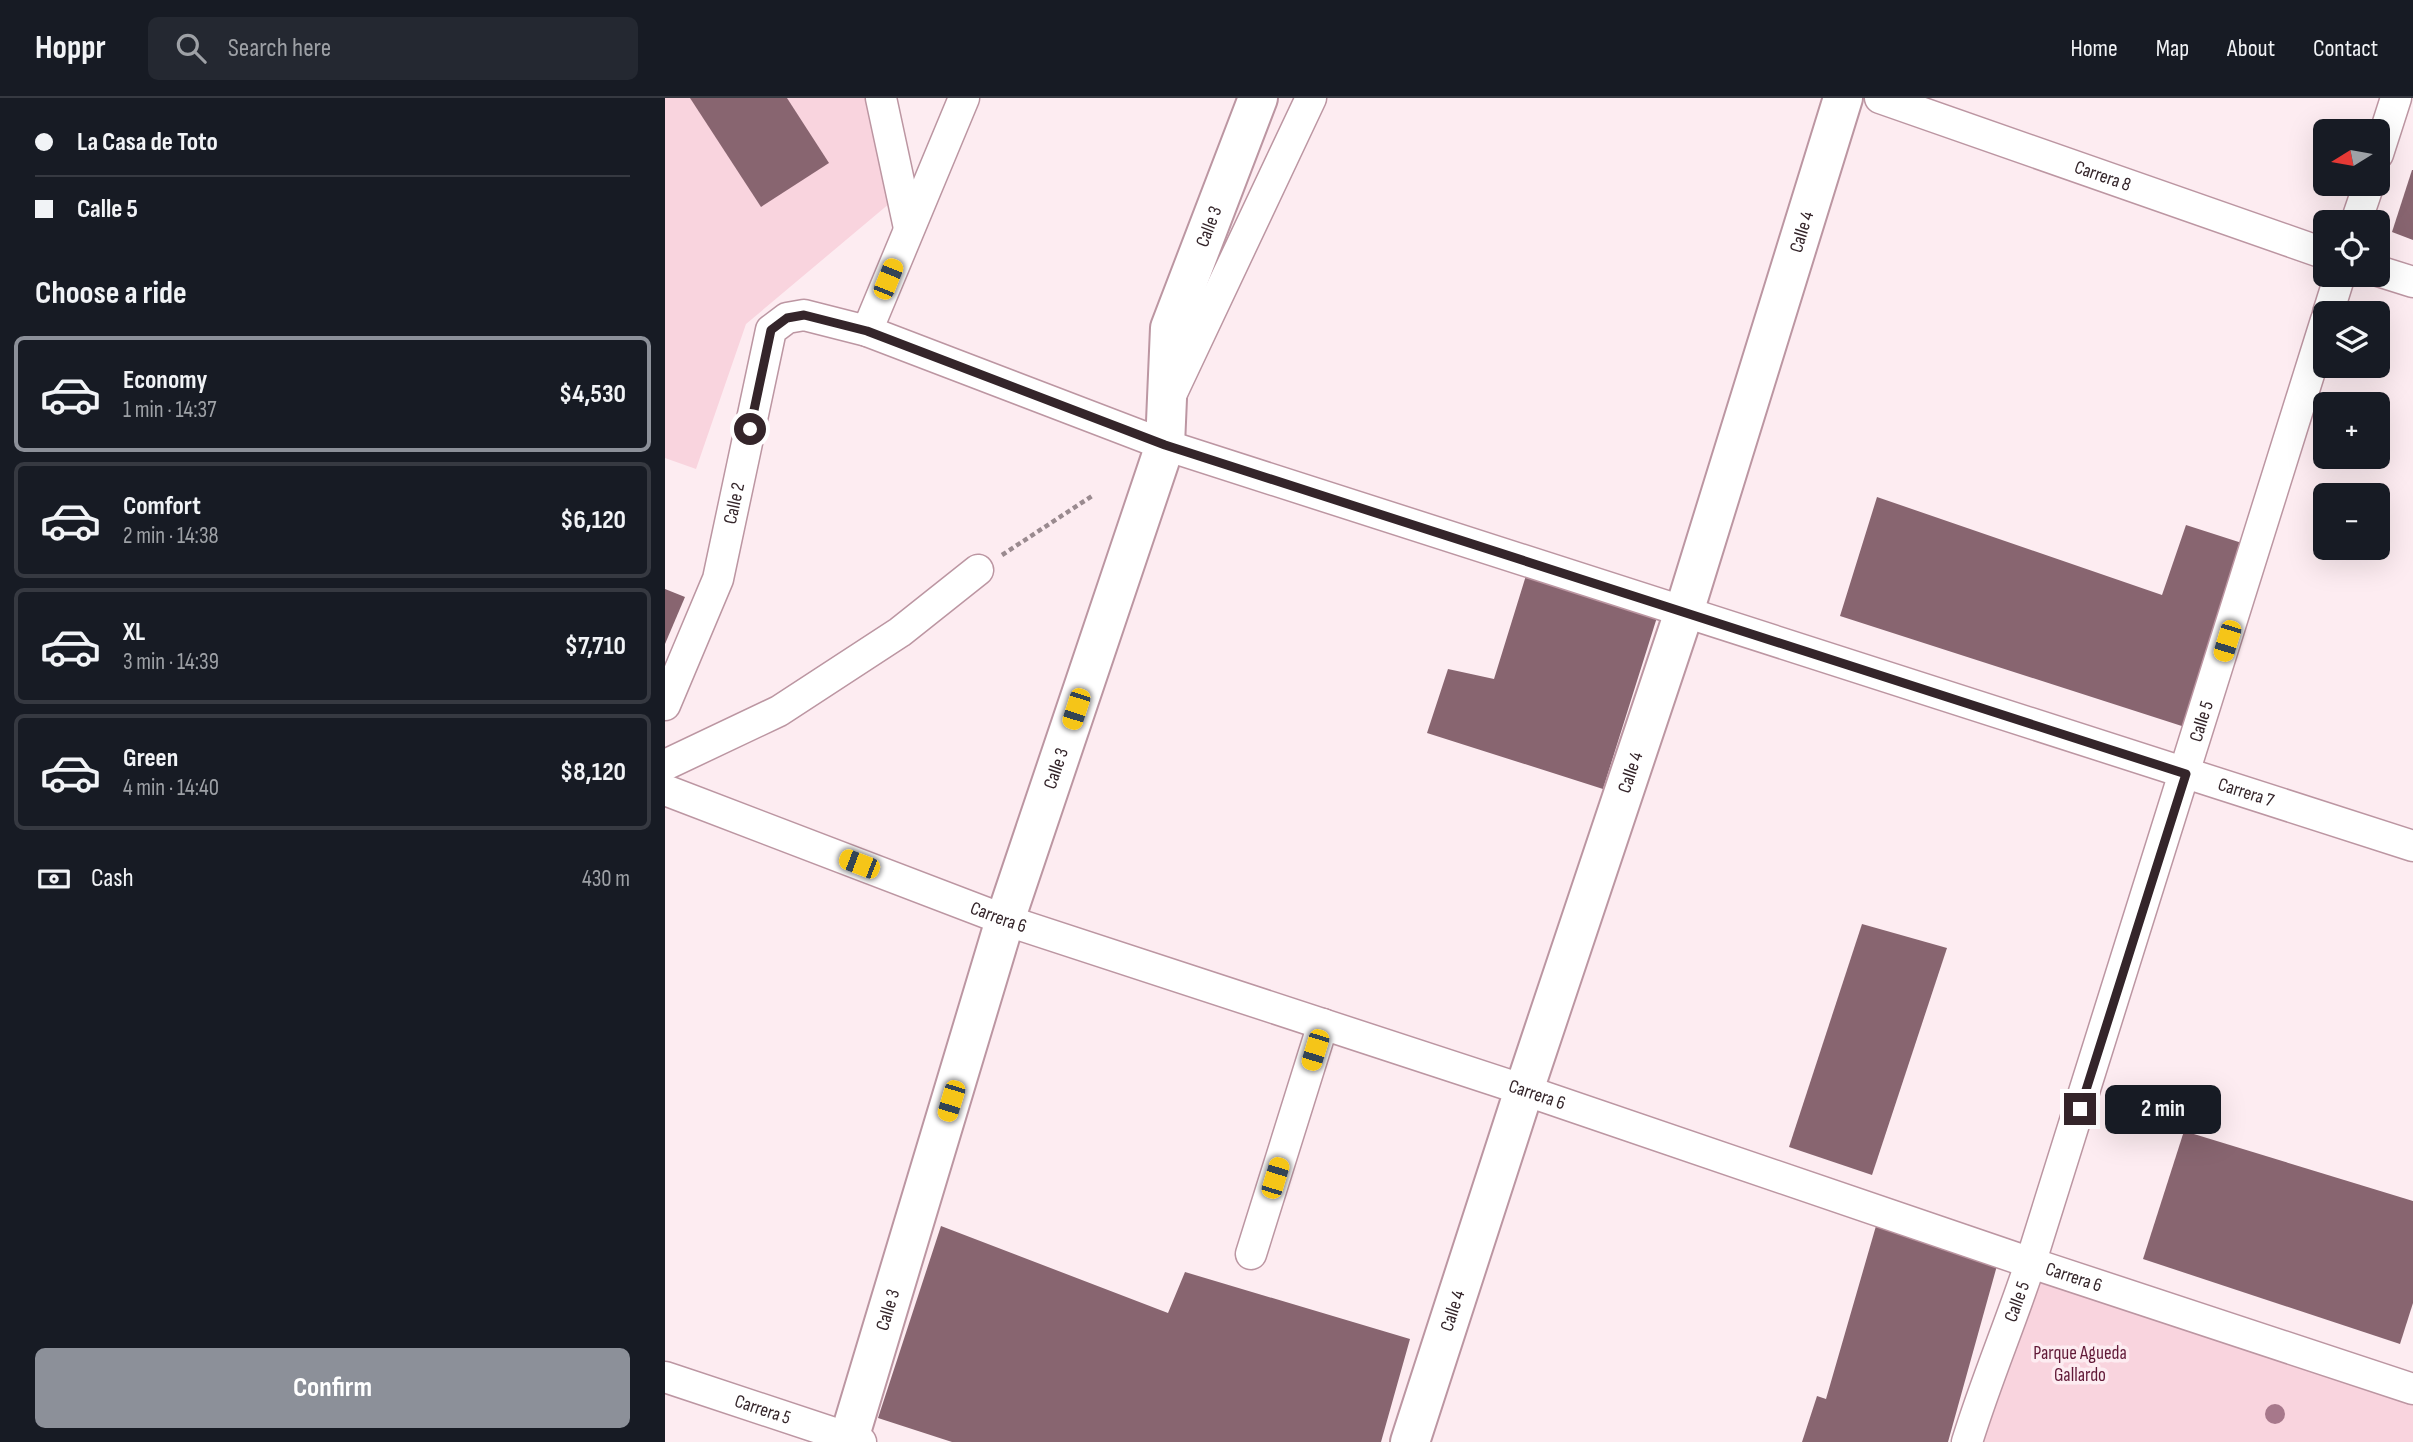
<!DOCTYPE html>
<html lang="en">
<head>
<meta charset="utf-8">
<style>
  :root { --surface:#171b24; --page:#242831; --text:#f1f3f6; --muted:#9ea1a6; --line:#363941; --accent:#8c9099 }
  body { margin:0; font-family:"Sofia Sans Condensed",sans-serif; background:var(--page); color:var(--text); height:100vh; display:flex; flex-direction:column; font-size:26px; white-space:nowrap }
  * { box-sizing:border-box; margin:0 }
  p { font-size:23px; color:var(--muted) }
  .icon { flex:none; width:38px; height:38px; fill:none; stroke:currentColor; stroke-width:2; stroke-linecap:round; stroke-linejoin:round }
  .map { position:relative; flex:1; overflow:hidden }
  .details { display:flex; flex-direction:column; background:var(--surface); width:665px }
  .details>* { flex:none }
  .banner { display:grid; align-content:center; height:154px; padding:0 35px; background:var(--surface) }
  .needle { width:46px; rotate:259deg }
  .buttons { position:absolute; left:1648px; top:21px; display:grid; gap:14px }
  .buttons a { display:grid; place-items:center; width:77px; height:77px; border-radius:10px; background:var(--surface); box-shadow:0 7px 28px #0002; font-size:35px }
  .end { position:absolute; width:32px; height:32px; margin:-16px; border:9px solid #34252a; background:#fff; box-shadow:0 0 0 4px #fff }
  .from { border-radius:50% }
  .bubble { position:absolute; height:49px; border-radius:10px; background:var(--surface); box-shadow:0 7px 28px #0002; font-size:23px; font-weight:700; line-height:49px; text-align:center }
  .car { position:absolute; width:21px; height:42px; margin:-21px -10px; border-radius:9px; box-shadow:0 0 5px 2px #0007; background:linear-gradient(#f5c518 24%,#345 0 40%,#f5c518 0 76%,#345 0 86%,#f5c518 0) }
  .banner b { display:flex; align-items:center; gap:24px; height:66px; font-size:26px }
  .banner b+b { border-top:2px solid var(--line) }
  .banner i { width:18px; height:18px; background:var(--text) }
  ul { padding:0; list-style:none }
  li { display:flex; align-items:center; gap:21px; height:116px; margin:0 14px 10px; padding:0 21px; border:4px solid var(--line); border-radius:10px }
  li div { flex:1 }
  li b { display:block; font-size:26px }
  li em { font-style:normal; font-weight:700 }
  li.selected { border-color:var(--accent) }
  li>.icon { width:63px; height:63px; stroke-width:1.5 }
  h2 { padding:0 35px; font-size:32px; line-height:84px }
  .pay { display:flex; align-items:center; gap:18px; height:77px; padding:0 35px; font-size:26px }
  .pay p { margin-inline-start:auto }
  .action { display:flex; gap:14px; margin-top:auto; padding:14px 35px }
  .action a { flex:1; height:80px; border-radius:10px; background:var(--accent); color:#fff; font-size:28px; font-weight:700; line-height:80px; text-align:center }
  header { display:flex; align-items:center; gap:42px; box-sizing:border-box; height:98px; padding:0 35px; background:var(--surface); border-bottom:2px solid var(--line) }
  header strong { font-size:33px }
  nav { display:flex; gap:38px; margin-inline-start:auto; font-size:24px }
  .search { width:490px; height:63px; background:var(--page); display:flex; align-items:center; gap:18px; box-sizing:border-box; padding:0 24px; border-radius:10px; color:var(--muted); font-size:26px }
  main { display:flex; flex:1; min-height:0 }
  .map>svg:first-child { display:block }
  .green { fill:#f9d4de }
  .building { fill:#886570 }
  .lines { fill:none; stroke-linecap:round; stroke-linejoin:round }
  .street-casing { stroke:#bc96a2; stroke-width:33 }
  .secondary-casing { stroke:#bc96a2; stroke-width:42 }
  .path { stroke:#9a8a8f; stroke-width:4.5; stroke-dasharray:5 3.5; stroke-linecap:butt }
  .street { stroke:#fff; stroke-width:30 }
  .secondary { stroke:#fff; stroke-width:38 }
  .tree { fill:#a7788b }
  .route { stroke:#34252a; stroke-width:9 }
  .labels { text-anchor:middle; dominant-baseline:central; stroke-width:7; stroke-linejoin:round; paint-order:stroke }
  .street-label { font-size:19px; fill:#34252a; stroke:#fdecf1 }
  .park-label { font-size:19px; fill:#611937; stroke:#fdecf1 }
</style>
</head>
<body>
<header>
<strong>Hoppr</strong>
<div class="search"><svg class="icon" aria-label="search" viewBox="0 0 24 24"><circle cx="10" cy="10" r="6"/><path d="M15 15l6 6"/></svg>Search here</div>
<nav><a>Home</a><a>Map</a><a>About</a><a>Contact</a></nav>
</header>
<main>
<section class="details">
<div class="banner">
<b><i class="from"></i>La Casa de Toto</b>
<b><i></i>Calle 5</b>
</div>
<h2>Choose a ride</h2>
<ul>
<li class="selected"><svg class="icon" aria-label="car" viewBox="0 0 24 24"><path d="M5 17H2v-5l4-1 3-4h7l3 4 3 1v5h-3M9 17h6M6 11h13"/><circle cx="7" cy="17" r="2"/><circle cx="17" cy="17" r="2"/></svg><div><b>Economy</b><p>1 min · 14:37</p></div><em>$4,530</em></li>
<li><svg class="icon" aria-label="car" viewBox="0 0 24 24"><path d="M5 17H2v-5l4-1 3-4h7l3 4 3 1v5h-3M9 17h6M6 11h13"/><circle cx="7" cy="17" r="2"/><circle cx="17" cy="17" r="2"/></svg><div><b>Comfort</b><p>2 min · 14:38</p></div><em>$6,120</em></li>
<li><svg class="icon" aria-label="car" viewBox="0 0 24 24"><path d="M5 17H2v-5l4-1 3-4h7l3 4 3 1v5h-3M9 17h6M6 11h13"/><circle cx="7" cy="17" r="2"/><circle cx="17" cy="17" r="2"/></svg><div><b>XL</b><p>3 min · 14:39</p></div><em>$7,710</em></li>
<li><svg class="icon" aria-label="car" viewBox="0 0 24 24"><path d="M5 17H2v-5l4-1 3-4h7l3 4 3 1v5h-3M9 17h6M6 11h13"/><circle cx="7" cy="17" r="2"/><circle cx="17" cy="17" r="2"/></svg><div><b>Green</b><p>4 min · 14:40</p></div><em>$8,120</em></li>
</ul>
<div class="pay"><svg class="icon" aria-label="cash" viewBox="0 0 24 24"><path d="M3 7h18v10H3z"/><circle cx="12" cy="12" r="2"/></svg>Cash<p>430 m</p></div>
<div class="action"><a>Confirm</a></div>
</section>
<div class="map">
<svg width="1748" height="1344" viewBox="0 0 1748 1344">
  <rect width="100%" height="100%" fill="#fdecf1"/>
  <g class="green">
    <path d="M 0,0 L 204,0 L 225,105 L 81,226 L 31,371 L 0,360 Z"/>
    <path d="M 1366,1165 L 1748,1294 L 1748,1344 L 1306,1344 Z"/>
  </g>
  <g class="building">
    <path d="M 25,0 L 122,0 L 164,65 L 96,109 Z"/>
    <path d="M 1747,72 L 1748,72 L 1748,142 L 1727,134 Z"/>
    <path d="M 1212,399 L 1497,497 L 1521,427 L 1580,446 L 1523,630 L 1175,518 Z"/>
    <path d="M 863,471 L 994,513 L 938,691 L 762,635 L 783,571 L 829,581 Z"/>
    <path d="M 0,491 L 20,499 L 0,546 Z"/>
    <path d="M 1197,826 L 1282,850 L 1207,1077 L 1124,1049 Z"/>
    <path d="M 1519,1033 L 1748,1103 L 1748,1205 L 1735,1246 L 1478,1161 Z"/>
    <path d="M 1213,1121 L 1333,1164 L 1283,1344 L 1137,1344 L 1152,1298 L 1161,1301 Z"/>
    <path d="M 276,1128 L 503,1215 L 520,1174 L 745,1241 L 716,1344 L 287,1344 L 213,1320 Z"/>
  </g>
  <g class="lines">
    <defs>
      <g id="street">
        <path d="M 216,0 L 244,130"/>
        <path id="s1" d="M 1215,0 L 1661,156"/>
        <path d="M 1713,56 L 1731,0"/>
        <path d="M 1691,124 L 1704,86"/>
        <path d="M 1713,173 L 1748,184"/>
        <path d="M 1663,215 L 1675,177"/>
        <path d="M 202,233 L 299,0"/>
        <path d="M 506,297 L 646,0"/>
        <path id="s2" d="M 0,607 L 53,481 L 106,232 L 122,220 L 139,217 L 202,233 L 500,347 L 1748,748"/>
        <path d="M 0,667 L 114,613 L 235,534 L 313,472"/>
        <path id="s3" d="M 0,692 L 340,822 L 859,992 L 1366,1165 L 1748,1291"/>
        <path d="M 586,1156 L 658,926"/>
        <path id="s4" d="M 0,1279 L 196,1344"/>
        <path id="s5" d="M 1302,1344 C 1321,1282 1347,1222 1367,1160 C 1467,848 1564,535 1661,222"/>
      </g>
      <g id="secondary">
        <path id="s6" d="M 183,1344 L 340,822 L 500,347 L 505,230 L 593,0"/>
        <path id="s7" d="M 745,1344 L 859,992 L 1019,514 L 1178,0"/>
      </g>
    </defs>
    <use href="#street" class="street-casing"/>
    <use href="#secondary" class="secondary-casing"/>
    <path class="path" d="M 337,457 L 427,398"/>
    <use href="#street" class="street"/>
    <use href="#secondary" class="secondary"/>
  </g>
  <circle class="tree" cx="1610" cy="1316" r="10"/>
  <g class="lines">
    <path class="route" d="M 85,331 L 106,232 L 122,220 L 139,217 L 202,233 L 500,347 L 1521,676 L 1415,1011"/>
  </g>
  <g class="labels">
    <g class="street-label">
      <text stroke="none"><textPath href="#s1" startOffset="236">Carrera 8</textPath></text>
      <text stroke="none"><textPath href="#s6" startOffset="1272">Calle 3</textPath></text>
      <text stroke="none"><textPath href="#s7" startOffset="1272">Calle 4</textPath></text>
      <text stroke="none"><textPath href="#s2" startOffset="214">Calle 2</textPath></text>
      <text stroke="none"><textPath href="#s5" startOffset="758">Calle 5</textPath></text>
      <text stroke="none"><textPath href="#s6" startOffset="705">Calle 3</textPath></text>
      <text stroke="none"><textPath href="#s7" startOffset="705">Calle 4</textPath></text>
      <text stroke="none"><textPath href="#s2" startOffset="1948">Carrera 7</textPath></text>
      <text stroke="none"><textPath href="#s3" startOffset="357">Carrera 6</textPath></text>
      <text stroke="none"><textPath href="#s3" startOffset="924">Carrera 6</textPath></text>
      <text stroke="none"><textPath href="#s3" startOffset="1491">Carrera 6</textPath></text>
      <text stroke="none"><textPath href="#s5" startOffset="149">Calle 5</textPath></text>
      <text stroke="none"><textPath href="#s6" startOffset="138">Calle 3</textPath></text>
      <text stroke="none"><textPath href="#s7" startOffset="138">Calle 4</textPath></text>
      <text stroke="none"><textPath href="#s4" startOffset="103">Carrera 5</textPath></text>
    </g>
    <g class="park-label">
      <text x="1415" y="1255">Parque Agueda<tspan x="1415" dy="22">Gallardo</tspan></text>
    </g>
  </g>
</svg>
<div class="buttons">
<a><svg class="needle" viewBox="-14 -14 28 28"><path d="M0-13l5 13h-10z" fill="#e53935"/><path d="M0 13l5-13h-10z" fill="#9ea1a6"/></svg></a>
<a><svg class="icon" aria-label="locate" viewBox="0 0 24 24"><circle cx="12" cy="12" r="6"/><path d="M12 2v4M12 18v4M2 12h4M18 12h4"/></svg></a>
<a><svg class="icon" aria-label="layers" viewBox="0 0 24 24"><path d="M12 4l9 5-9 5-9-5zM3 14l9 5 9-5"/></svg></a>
<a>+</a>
<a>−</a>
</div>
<i class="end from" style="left:85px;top:331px"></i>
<i class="end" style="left:1415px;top:1011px"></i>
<div class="bubble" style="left:1440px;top:987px;width:116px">2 min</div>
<i class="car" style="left:223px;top:181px;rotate:22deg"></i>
<i class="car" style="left:1562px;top:543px;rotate:197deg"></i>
<i class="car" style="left:411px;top:611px;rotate:198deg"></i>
<i class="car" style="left:194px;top:766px;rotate:291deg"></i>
<i class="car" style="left:650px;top:952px;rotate:197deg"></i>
<i class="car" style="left:286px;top:1003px;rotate:197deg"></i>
<i class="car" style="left:610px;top:1080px;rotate:17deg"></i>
</div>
</main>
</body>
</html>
